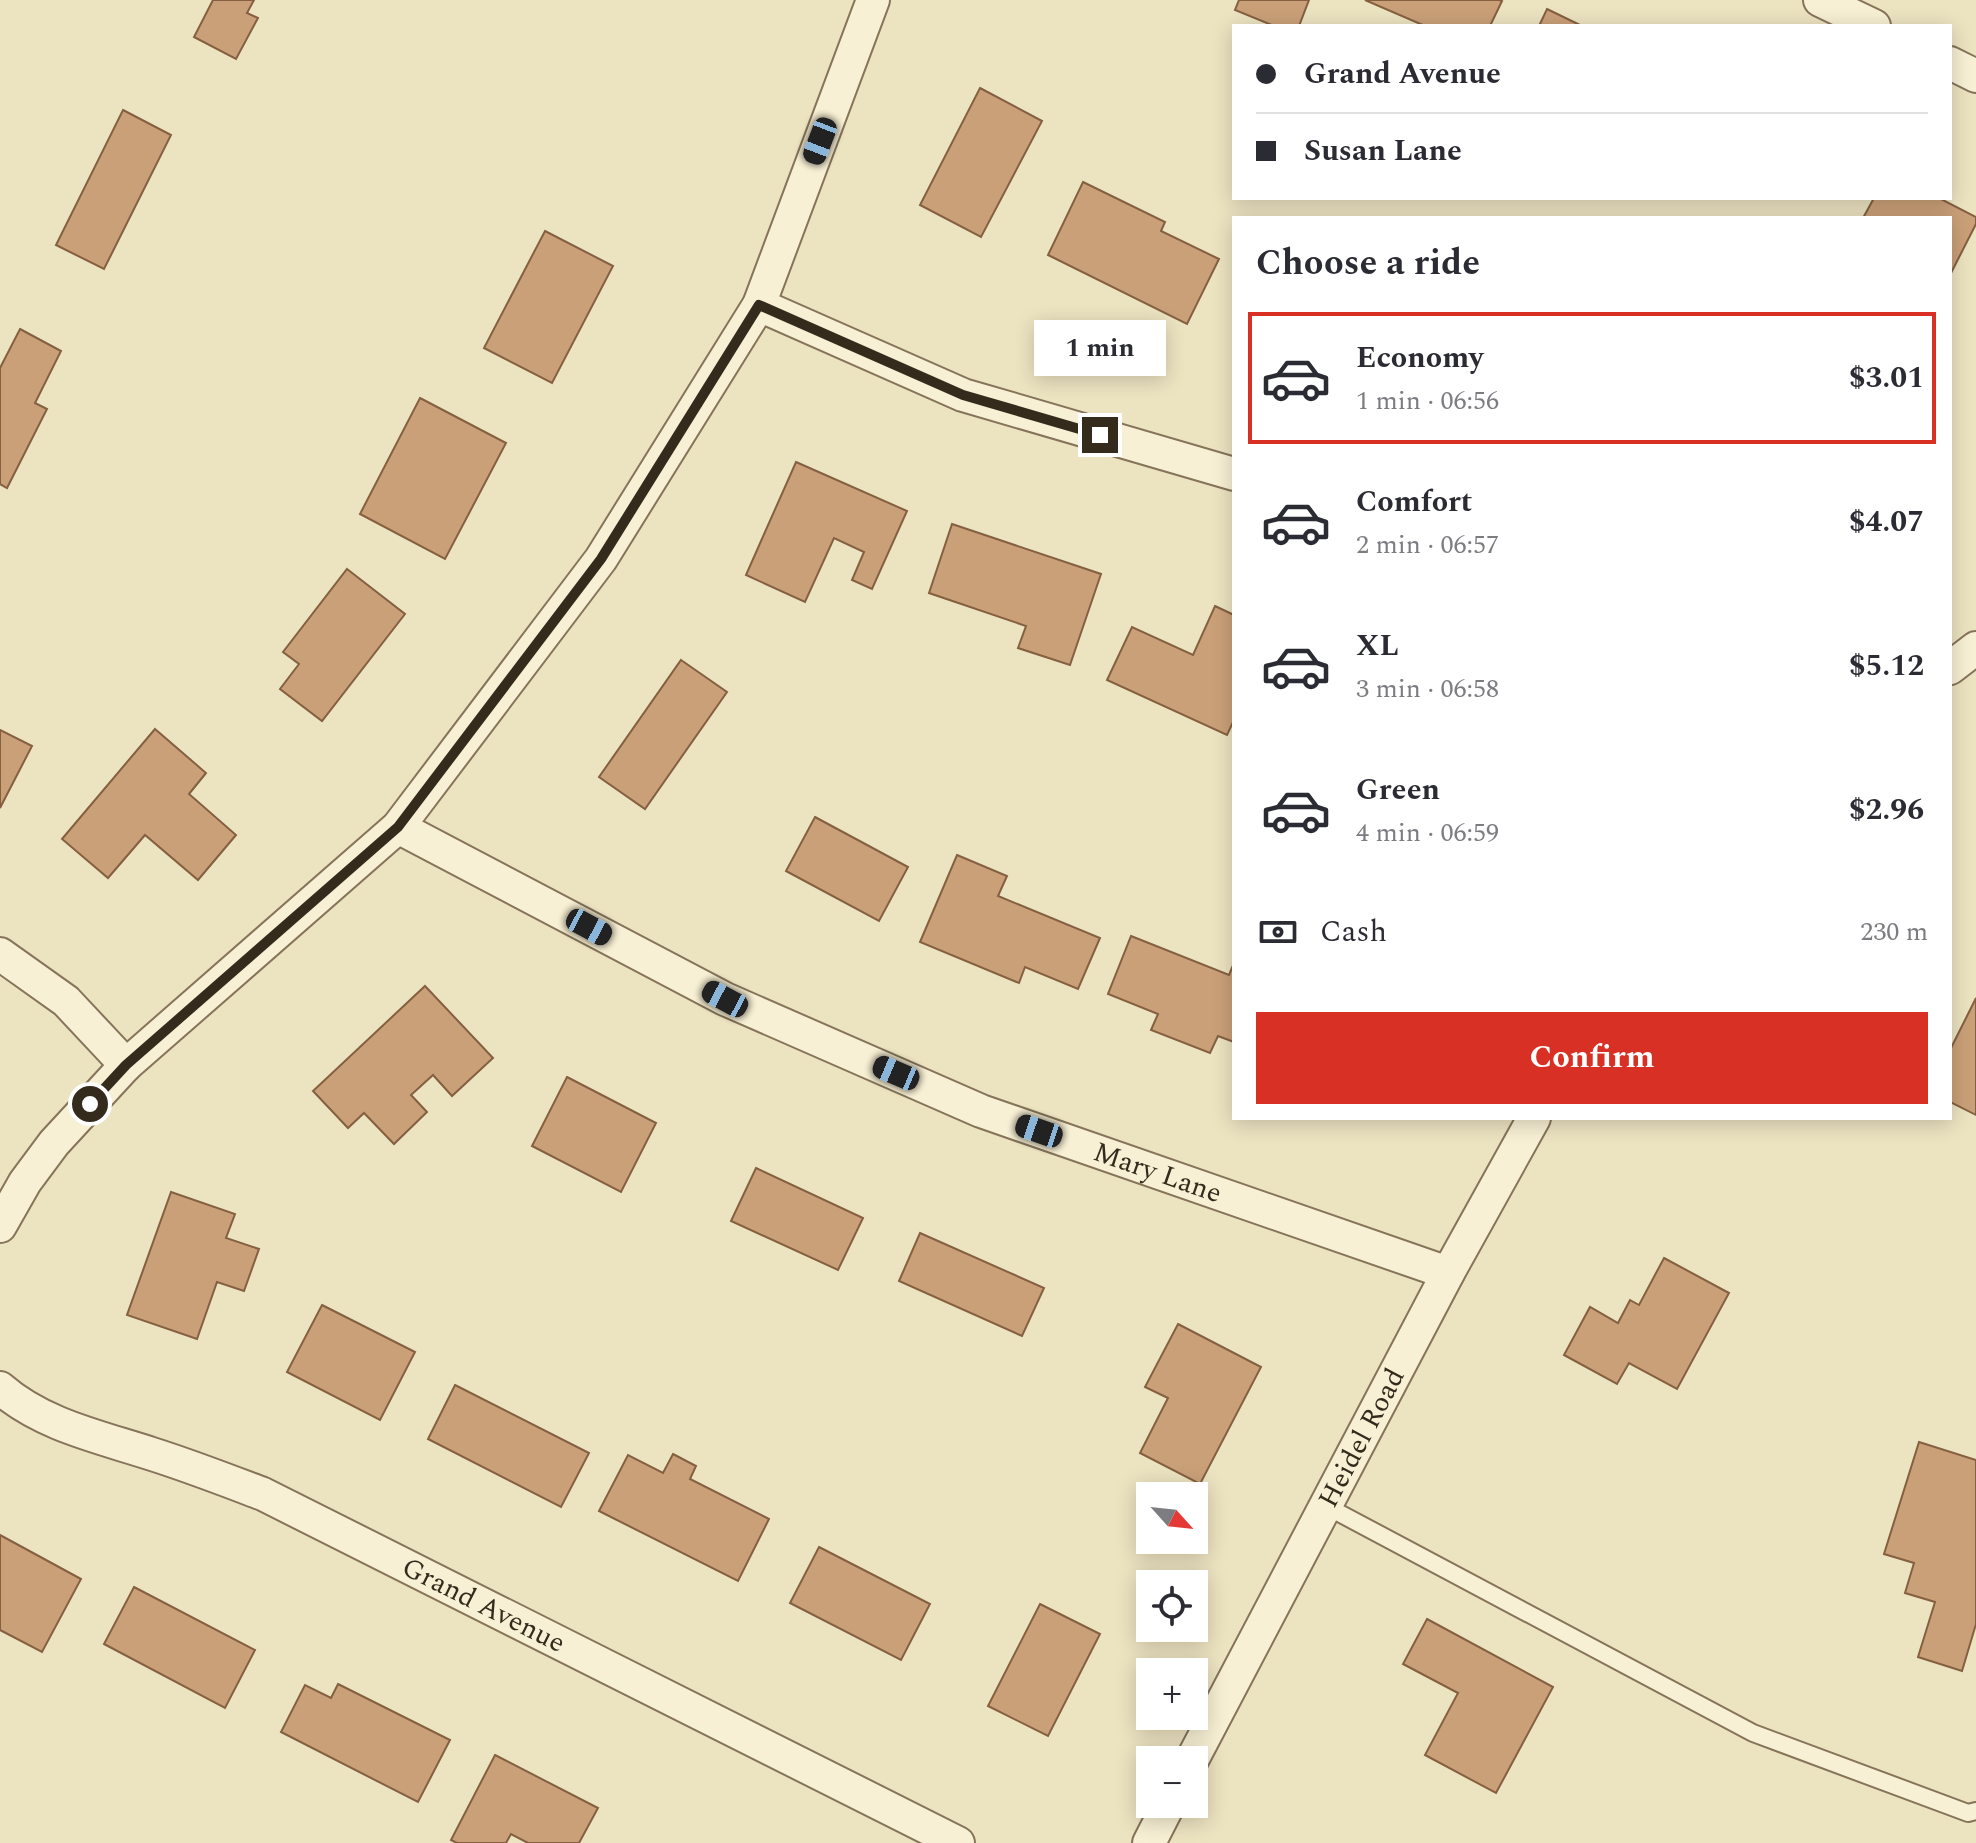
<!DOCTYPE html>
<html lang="en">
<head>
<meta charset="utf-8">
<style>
  :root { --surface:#fff; --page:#f7f7f7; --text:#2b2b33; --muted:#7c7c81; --line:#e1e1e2; --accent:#d93025 }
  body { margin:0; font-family:Spectral,serif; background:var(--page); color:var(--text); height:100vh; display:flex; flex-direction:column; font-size:30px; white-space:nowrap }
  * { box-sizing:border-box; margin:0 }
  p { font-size:26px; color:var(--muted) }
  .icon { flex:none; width:44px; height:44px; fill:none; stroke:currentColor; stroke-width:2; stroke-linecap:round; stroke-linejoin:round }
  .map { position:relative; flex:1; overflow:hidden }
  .details { position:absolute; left:1232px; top:216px; width:720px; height:904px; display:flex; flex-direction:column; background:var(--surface); border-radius:0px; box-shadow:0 4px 20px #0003 }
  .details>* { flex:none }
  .top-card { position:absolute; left:1232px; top:24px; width:720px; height:176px; border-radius:0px; box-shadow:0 4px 20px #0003; display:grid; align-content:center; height:176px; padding:0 24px; background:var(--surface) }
  .needle { width:52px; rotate:117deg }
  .controls { position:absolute; left:1136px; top:1482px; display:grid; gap:16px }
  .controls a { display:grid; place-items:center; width:72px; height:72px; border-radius:0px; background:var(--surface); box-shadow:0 4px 20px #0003; font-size:40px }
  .end { position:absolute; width:36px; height:36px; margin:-18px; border:10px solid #352b1d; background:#fff; box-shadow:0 0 0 4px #fff }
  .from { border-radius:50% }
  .bubble { position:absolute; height:56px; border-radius:0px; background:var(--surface); box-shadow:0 4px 20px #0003; font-size:26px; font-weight:700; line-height:56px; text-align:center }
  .car { position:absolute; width:24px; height:48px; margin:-24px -12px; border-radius:10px; box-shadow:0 0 6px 2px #0007; background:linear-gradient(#222 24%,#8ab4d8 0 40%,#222 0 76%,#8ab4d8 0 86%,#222 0) }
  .top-card b { display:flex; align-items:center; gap:28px; height:76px; font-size:30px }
  .top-card b+b { border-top:2px solid var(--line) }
  .top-card i { width:20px; height:20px; background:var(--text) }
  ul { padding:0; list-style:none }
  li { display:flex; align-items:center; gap:24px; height:132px; margin:0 16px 12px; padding:0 8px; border:4px solid transparent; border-radius:0px }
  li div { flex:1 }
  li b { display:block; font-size:30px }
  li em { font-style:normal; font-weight:700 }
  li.current { border-color:var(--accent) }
  li>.icon { width:72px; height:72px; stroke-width:1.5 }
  h2 { padding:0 24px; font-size:36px; line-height:96px }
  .pay { display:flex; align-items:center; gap:20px; height:88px; padding:0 24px; font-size:30px }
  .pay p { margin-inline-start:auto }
  .button { display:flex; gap:16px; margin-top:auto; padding:16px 24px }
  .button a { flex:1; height:92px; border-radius:0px; background:var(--accent); color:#fff; font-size:32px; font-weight:700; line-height:92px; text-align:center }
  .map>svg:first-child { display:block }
  .building { fill:#caa078; stroke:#846040; stroke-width:2 }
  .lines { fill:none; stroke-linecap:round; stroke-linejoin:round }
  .service-casing { stroke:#857459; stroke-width:20 }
  .minor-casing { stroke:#857459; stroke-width:36 }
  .service { stroke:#f8f0d4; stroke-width:16 }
  .minor { stroke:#f8f0d4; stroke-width:32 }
  .route { stroke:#352b1d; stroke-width:10 }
  .labels { text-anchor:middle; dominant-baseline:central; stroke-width:8; stroke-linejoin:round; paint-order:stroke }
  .street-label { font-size:28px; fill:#352b1d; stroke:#f4ecd1 }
</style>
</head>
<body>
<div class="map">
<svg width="1976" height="1843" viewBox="0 0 1976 1843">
  <rect width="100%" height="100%" fill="#ece3c1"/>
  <g class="building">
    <path d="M 213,0 L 254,0 L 247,13 L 258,18 L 236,59 L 194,37 Z"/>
    <path d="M 1239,0 L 1309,0 L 1299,26 L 1274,26 L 1235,10 Z"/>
    <path d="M 1365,0 L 1499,0 L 1502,1 L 1490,26 L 1425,26 Z"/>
    <path d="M 1547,9 L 1582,26 L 1539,26 Z"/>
    <path d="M 980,88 L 1042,121 L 981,237 L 920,205 Z"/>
    <path d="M 123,110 L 171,135 L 104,269 L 56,245 Z"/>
    <path d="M 1083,182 L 1165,222 L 1161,231 L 1219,259 L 1187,324 L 1048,255 Z"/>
    <path d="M 1874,198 L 1939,198 L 1976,217 L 1976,224 L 1950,275 L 1950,218 L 1863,218 Z"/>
    <path d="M 545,231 L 613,266 L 552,383 L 484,348 Z"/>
    <path d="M 20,329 L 61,351 L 35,403 L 47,409 L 7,488 L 0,484 L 0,368 Z"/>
    <path d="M 420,398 L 506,443 L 445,559 L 360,514 Z"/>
    <path d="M 796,462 L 907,511 L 872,589 L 852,580 L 864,552 L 834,538 L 805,602 L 746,575 Z"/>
    <path d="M 952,524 L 1101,574 L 1070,665 L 1018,648 L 1026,626 L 929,593 Z"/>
    <path d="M 347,569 L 405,614 L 322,721 L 280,689 L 299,664 L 283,652 Z"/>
    <path d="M 1215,606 L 1234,615 L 1234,720 L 1227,735 L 1107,680 L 1132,627 L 1193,655 Z"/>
    <path d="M 681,660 L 727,692 L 645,809 L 599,777 Z"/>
    <path d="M 155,729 L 206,773 L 189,794 L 236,835 L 198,880 L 145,835 L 108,878 L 62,839 Z"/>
    <path d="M 0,730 L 32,746 L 0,808 Z"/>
    <path d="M 815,817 L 908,867 L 879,921 L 786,871 Z"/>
    <path d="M 957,855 L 1007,876 L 998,896 L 1100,938 L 1078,989 L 1025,967 L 1019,983 L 920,942 Z"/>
    <path d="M 1131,936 L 1229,975 L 1234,963 L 1234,1042 L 1218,1036 L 1210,1053 L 1151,1030 L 1158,1014 L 1108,994 Z"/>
    <path d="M 425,986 L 493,1058 L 452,1096 L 433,1075 L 411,1095 L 427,1112 L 394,1144 L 364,1113 L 348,1128 L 313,1091 Z"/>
    <path d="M 1976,998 L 1976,1115 L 1950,1102 L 1950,1050 Z"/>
    <path d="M 567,1077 L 656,1123 L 621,1192 L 532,1146 Z"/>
    <path d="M 756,1168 L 863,1218 L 838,1270 L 731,1221 Z"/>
    <path d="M 171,1192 L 235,1214 L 226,1238 L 259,1249 L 244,1291 L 217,1282 L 197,1339 L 127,1315 Z"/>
    <path d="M 920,1233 L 1044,1288 L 1022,1336 L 899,1281 Z"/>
    <path d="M 1664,1258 L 1729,1293 L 1677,1389 L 1629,1363 L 1617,1384 L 1564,1355 L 1590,1307 L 1618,1323 L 1630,1300 L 1639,1305 Z"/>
    <path d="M 322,1305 L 415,1352 L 380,1420 L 287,1372 Z"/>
    <path d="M 1178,1324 L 1261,1367 L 1200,1484 L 1140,1453 L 1168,1398 L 1145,1387 Z"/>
    <path d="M 455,1385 L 589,1453 L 561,1507 L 428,1439 Z"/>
    <path d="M 1919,1442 L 1976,1460 L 1976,1624 L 1962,1671 L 1918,1657 L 1935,1602 L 1905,1593 L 1914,1563 L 1884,1554 Z"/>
    <path d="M 673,1454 L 696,1466 L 690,1479 L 769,1519 L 738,1581 L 599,1511 L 628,1455 L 663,1473 Z"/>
    <path d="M 0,1535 L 81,1579 L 42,1652 L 0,1630 Z"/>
    <path d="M 819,1547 L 930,1604 L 901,1660 L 790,1603 Z"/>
    <path d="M 134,1587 L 255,1650 L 225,1708 L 104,1644 Z"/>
    <path d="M 1040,1604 L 1100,1634 L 1048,1736 L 988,1706 Z"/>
    <path d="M 1427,1619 L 1553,1687 L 1496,1793 L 1425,1755 L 1458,1693 L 1403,1664 Z"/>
    <path d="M 338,1684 L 450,1740 L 418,1802 L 281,1732 L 305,1685 L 331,1698 Z"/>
    <path d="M 495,1755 L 598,1808 L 579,1843 L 528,1843 L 511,1834 L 506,1843 L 457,1843 L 451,1840 Z"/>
  </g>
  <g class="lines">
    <defs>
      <path id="service" d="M 1326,1506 L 1753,1733 L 1968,1813 L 1976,1811"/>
      <g id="minor">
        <path d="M 1820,0 L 1874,26"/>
        <path d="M 1950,63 L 1976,76"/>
        <path d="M 759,305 L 963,395 L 1234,474"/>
        <path d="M 1950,668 L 1976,648"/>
        <path id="s1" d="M 398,827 L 725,999 L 981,1111 L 1448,1273"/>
        <path d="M 0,954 L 66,1001 L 126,1065"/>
        <path d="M 0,1226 L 25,1182 L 54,1143 L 126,1065 L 398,827 L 601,559 L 759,305 L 873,0"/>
        <path id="s2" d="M 0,1388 C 42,1425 100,1437 152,1454 C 190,1466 226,1480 263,1494 L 958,1843"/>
        <path id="s3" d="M 1192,1760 L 1448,1273 L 1534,1118"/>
        <path d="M 1149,1843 L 1169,1804"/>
      </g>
    </defs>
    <use href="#service" class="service-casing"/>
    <use href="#minor" class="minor-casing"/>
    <use href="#service" class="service"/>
    <use href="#minor" class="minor"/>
  </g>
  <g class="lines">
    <path class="route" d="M 90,1104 L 126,1065 L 398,827 L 601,559 L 759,305 L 963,395 L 1100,435"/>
  </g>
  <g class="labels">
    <g class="street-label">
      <text stroke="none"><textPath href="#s1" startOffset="836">Mary Lane</textPath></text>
      <text stroke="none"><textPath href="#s3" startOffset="364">Heidel Road</textPath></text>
      <text stroke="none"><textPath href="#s2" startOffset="532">Grand Avenue</textPath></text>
    </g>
  </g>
</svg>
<div class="controls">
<a><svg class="needle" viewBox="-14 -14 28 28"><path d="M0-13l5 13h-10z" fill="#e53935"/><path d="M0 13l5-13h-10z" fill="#7c7c81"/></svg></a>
<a><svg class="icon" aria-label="locate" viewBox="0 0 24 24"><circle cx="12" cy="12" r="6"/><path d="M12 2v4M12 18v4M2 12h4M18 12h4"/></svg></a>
<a>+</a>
<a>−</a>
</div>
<i class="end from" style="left:90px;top:1104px"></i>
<i class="end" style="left:1100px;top:435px"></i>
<div class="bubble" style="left:1034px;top:320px;width:132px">1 min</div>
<i class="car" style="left:820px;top:141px;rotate:201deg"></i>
<i class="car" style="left:589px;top:927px;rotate:118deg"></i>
<i class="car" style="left:725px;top:999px;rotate:298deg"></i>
<i class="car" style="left:896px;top:1073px;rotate:293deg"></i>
<i class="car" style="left:1039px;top:1131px;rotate:289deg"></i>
<div class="top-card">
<b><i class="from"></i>Grand Avenue</b>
<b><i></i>Susan Lane</b>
</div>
<section class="details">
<h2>Choose a ride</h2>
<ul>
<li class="current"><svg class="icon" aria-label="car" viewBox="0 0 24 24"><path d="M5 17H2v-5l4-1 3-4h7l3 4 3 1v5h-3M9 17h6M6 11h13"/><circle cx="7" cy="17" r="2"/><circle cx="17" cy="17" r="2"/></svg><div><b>Economy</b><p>1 min · 06:56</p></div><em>$3.01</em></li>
<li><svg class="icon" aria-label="car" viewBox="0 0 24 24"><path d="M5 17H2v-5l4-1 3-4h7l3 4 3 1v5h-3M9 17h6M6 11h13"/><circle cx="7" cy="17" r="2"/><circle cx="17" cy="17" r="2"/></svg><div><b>Comfort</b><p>2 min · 06:57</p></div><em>$4.07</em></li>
<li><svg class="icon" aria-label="car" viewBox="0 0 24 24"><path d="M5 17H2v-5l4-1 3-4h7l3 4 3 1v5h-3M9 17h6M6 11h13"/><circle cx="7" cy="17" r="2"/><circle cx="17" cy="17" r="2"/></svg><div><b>XL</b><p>3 min · 06:58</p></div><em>$5.12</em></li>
<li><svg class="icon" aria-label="car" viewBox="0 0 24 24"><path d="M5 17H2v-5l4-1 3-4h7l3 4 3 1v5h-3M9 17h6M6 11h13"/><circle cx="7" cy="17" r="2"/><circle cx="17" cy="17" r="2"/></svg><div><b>Green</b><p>4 min · 06:59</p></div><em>$2.96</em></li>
</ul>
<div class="pay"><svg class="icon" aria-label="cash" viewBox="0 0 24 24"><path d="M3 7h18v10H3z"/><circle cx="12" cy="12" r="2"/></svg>Cash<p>230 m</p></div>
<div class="button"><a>Confirm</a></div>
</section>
</div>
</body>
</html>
